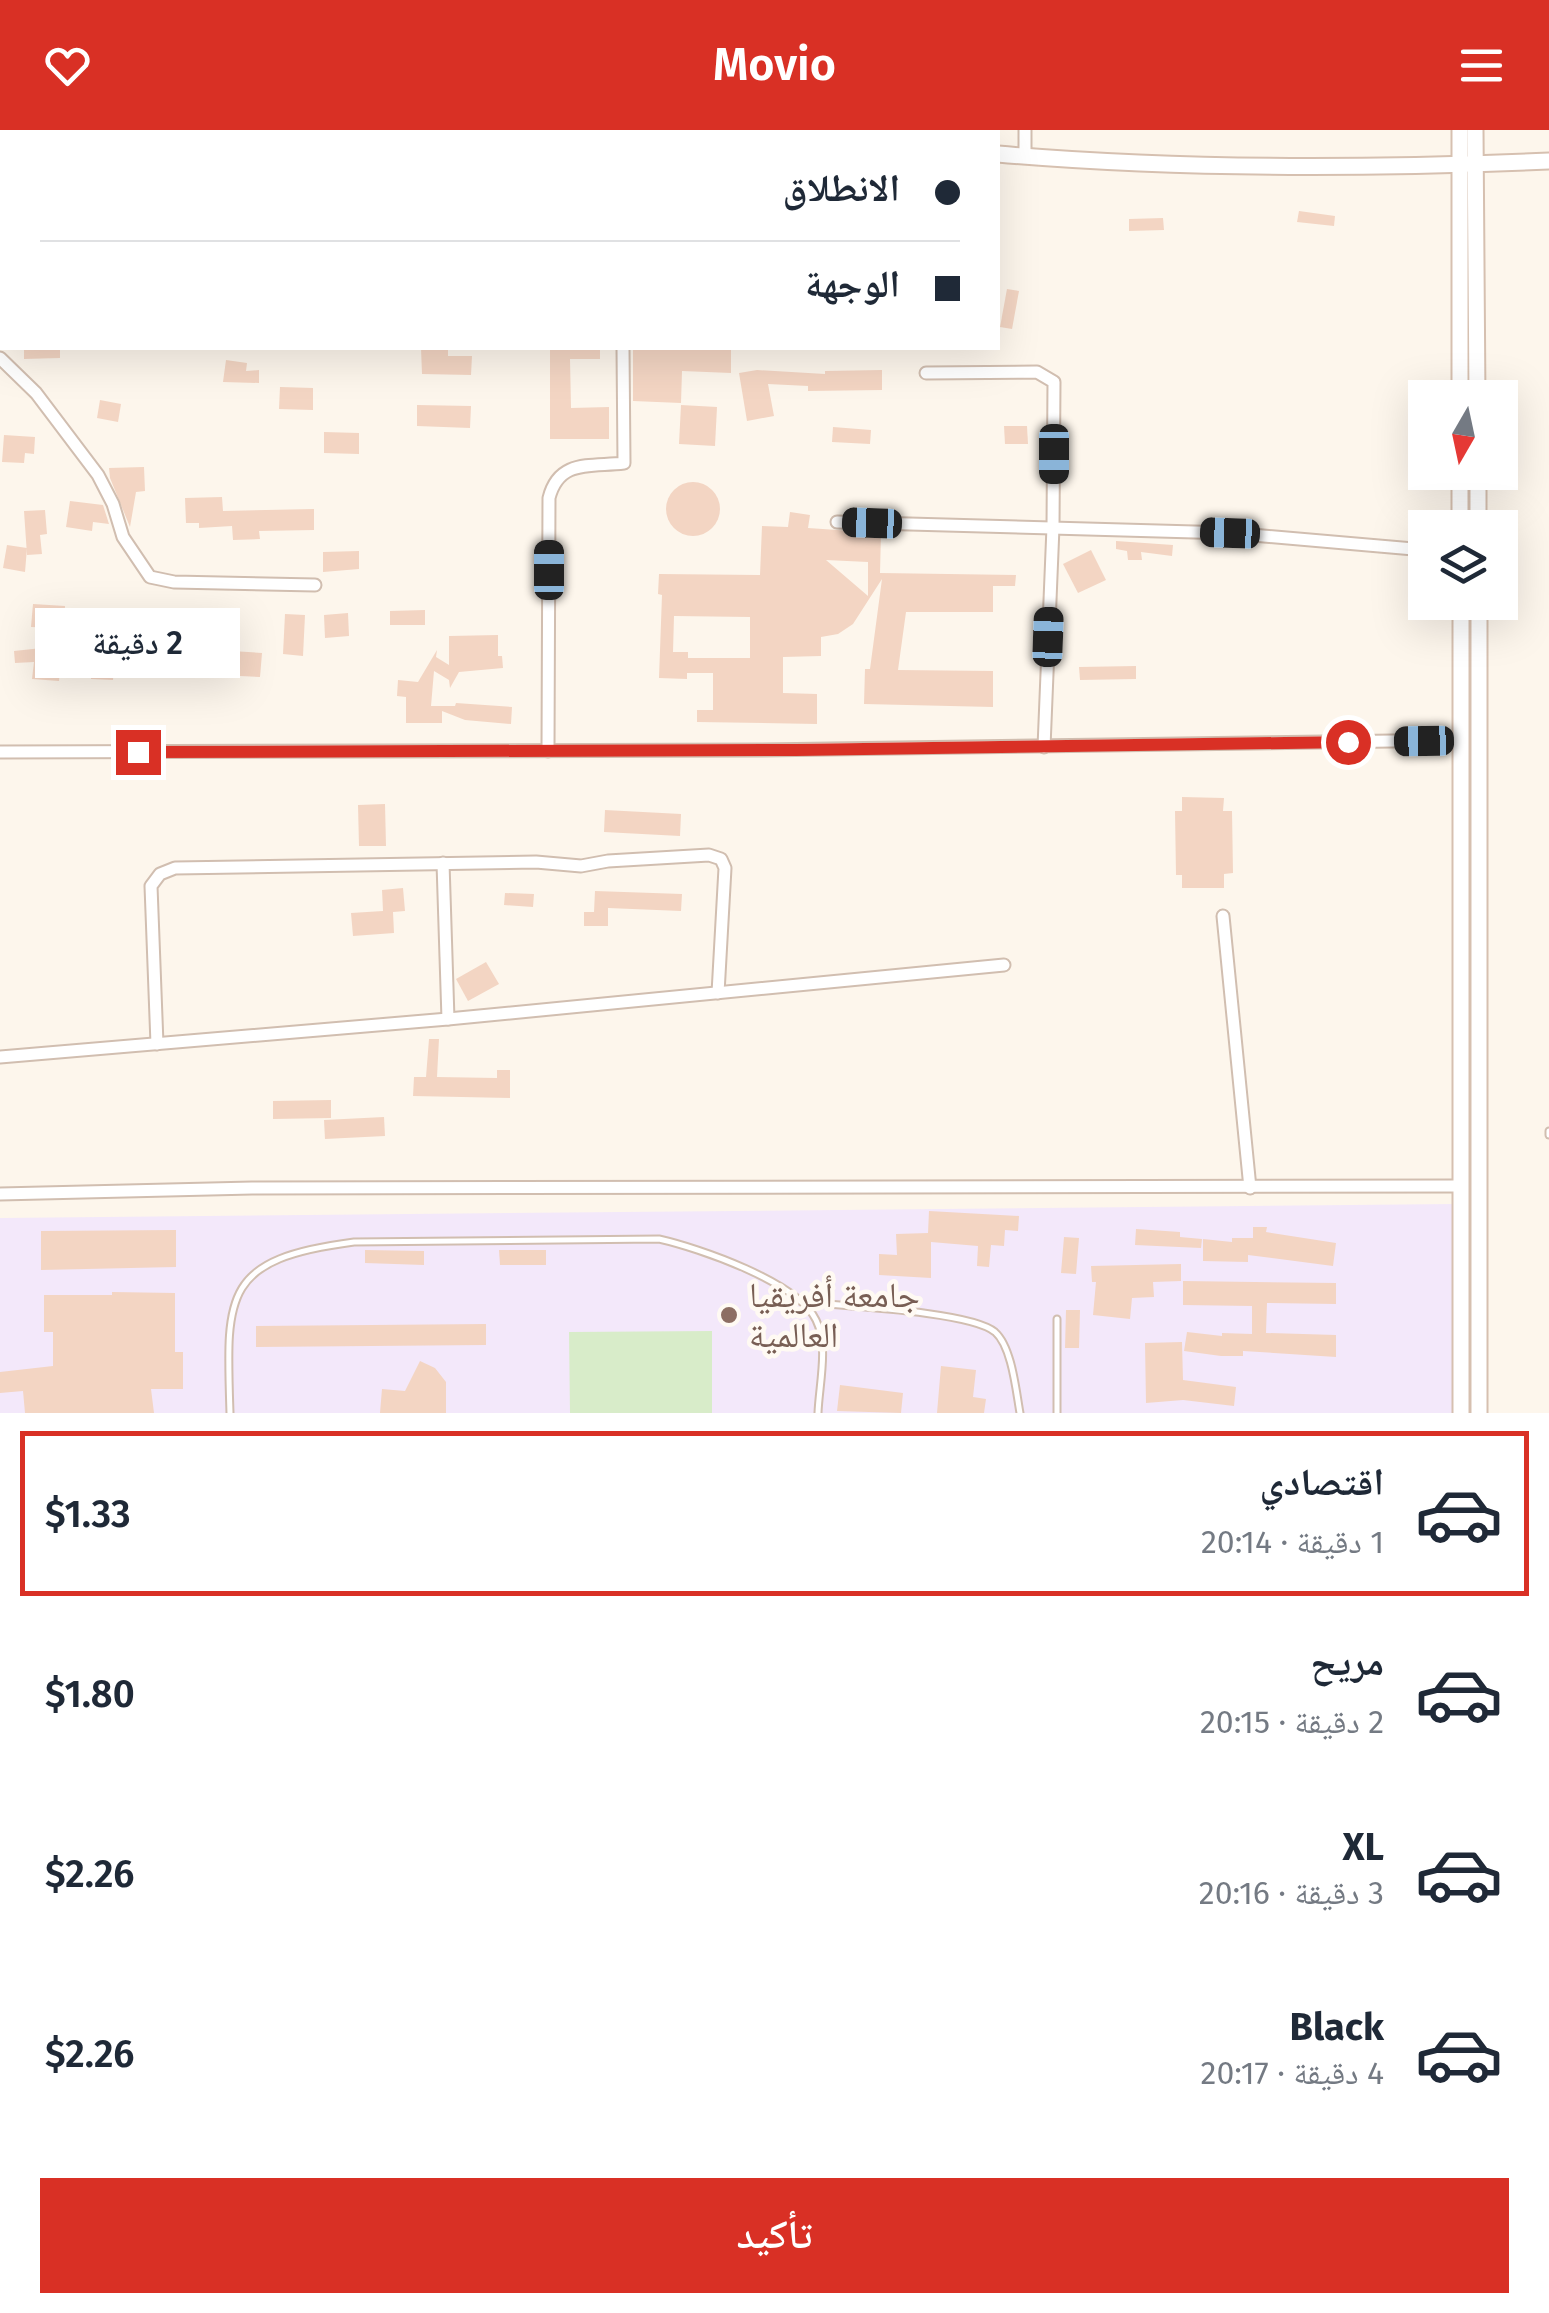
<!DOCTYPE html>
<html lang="ar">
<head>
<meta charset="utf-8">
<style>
  :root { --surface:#fff; --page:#f6f6f7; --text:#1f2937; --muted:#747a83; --line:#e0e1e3; --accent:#d93025 }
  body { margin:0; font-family:"Fira Sans","Noto Naskh Arabic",sans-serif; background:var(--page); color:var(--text); direction:rtl; height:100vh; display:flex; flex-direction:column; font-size:38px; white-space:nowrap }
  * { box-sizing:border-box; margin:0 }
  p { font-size:32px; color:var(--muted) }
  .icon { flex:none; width:55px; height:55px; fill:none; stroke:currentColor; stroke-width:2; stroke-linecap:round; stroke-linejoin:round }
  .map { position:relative; height:1283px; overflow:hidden; direction:ltr }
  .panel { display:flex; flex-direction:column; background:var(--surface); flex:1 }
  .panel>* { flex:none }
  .hud { position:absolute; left:0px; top:0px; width:1000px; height:220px; box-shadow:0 10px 40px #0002; direction:rtl; display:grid; align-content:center; height:220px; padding:0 40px; background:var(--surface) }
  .needle { width:65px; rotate:189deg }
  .tools { position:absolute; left:1408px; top:250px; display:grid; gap:20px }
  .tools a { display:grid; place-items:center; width:110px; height:110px; border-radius:0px; background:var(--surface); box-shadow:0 10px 40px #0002; font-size:50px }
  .end { position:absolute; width:45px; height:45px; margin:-22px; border:12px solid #d93025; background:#fff; box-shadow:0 0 0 5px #fff }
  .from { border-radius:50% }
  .bubble { position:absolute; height:70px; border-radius:0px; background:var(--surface); box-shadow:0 10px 40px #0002; font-size:32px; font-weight:600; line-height:70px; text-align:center; direction:rtl }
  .car { position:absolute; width:30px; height:60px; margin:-30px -15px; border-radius:12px; box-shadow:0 0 8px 2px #0007; background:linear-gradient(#222 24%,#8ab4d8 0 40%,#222 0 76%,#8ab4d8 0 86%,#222 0) }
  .hud b { display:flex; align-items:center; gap:35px; height:95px; font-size:38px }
  .hud b+b { border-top:2px solid var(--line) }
  .hud i { width:25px; height:25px; background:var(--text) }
  ul { padding:18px 0 0; list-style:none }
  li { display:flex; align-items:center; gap:30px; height:165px; margin:0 20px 15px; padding:0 20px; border:5px solid transparent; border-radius:0px }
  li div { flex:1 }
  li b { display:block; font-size:38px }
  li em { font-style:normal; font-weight:600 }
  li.selected { border-color:var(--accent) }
  li>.icon { width:90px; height:90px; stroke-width:1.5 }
  .button { display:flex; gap:20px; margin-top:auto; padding:20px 40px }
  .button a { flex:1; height:115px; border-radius:0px; background:var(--accent); color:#fff; font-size:40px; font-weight:600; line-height:115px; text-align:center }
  header { display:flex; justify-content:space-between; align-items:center; height:130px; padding:0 40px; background:var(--accent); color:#fff; font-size:45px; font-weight:600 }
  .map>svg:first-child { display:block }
  .education { fill:#f3e8fa }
  .green { fill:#d8ecc9 }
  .building { fill:#f3d5c3; fill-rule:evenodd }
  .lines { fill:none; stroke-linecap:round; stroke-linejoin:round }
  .lane-casing { stroke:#d1beb0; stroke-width:9 }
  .street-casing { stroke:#d1beb0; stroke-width:15 }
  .secondary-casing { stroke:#d6c0b0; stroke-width:19 }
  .lane { stroke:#fff; stroke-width:5 }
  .street { stroke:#fff; stroke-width:11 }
  .secondary { stroke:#fff; stroke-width:15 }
  .route { stroke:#d93025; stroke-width:12 }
  .education-dot { fill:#8d6e63; stroke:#fffaf3; stroke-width:4 }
  .labels { text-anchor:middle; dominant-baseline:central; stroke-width:9; stroke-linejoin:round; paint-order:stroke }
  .education-label { font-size:35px; fill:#785e54; stroke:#fffaf3; text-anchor:start }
</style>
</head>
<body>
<header><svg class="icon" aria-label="menu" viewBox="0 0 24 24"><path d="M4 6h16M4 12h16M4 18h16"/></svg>Movio<svg class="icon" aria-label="heart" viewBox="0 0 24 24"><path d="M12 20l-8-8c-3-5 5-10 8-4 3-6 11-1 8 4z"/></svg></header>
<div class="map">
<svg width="1549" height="1283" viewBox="0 0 1549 1283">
  <rect width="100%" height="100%" fill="#fdf6ec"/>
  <path class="education" d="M 1456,1074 L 1458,1283 L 0,1283 L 0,1088 Z"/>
  <path class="green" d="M 712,1201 L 712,1283 L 570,1283 L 569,1202 Z"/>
  <g class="building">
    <path d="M 1299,81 L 1335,86 L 1334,96 L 1297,92 Z"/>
    <path d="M 1163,88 L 1164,100 L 1129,101 L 1129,89 Z"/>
    <path d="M 1007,159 L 1019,161 L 1012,199 L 1000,197 Z"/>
    <path d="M 24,218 L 60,218 L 60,228 L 24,229 Z"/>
    <path d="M 421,218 L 448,218 L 448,226 L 472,226 L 471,245 L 422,244 Z"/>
    <path d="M 550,218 L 600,218 L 600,229 L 570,229 L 571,278 L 609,277 L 609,309 L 550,309 Z"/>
    <path d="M 633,218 L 731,220 L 731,243 L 682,241 L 681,273 L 633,271 Z"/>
    <path d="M 226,230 L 247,233 L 246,241 L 259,240 L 259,253 L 223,252 Z"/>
    <path d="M 757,240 L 825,244 L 825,241 L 882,240 L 882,260 L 808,261 L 808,256 L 768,254 L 774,286 L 747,291 L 739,243 Z"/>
    <path d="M 280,257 L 313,258 L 313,280 L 279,279 Z"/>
    <path d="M 100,270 L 121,274 L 118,292 L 97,288 Z"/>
    <path d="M 417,275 L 471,276 L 470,298 L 417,296 Z"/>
    <path d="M 681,275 L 717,277 L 715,316 L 679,314 Z"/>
    <path d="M 1004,296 L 1027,296 L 1028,314 L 1005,314 Z"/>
    <path d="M 833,297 L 871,300 L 870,314 L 832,312 Z"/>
    <path d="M 324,302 L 359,303 L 359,324 L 324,323 Z"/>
    <path d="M 4,305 L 35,307 L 34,324 L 25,323 L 24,333 L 2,332 Z"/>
    <path d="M 144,337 L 145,361 L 136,362 L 130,397 L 110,348 L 109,338 Z"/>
    <circle cx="693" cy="379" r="27"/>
    <path d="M 222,367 L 223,381 L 314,379 L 314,400 L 259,401 L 260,409 L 233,410 L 232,396 L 199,398 L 199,393 L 186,393 L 185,368 Z"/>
    <path d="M 70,371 L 103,375 L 109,394 L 93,392 L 92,401 L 66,397 Z"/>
    <path d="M 45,380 L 47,404 L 40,405 L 42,424 L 27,425 L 24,381 Z"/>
    <path d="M 790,382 L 810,385 L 808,398 L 881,403 L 880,443 L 1016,445 L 1015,456 L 993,456 L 993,482 L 906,482 L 898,540 L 993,541 L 993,577 L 864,574 L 865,539 L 870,539 L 882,449 L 853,494 L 838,504 L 821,507 L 821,526 L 783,527 L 783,563 L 817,564 L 817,594 L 697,592 L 697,580 L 713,580 L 713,543 L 687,543 L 687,549 L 659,548 L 662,465 L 658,464 L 659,444 L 760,445 L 762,396 L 788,397 ZM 826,430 L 868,432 L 868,466 ZM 674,486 L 750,487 L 750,528 L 688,528 L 688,522 L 673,522 Z"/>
    <path d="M 1116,411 L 1173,415 L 1172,426 L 1141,422 L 1142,430 L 1128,430 L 1127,421 L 1116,419 Z"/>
    <path d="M 7,415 L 27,418 L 25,442 L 3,438 Z"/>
    <path d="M 1091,420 L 1106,450 L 1078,463 L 1063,434 Z"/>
    <path d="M 359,421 L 359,439 L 323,442 L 323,422 Z"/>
    <path d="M 33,474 L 65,476 L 64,498 L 31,497 Z"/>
    <path d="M 425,480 L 425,495 L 390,495 L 390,481 Z"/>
    <path d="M 348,483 L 349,506 L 325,508 L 324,485 Z"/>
    <path d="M 285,484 L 305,485 L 303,526 L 283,524 Z"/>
    <path d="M 138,485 L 149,485 L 150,519 L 140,519 Z"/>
    <path d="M 106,502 L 117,503 L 113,550 L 91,549 L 92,524 L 88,524 L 88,505 L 105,505 Z"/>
    <path d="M 498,505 L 498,526 L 502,526 L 503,538 L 459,542 L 450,558 L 449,550 L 434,541 L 431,576 L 455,576 L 456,573 L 512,577 L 511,594 L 465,590 L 442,581 L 442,593 L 406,593 L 406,567 L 397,566 L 398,550 L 418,552 L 437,520 L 436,527 L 449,535 L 449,506 Z"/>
    <path d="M 154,512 L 176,513 L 174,536 L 153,534 Z"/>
    <path d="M 42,518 L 62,521 L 59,551 L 32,549 L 34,532 L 15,533 L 14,521 Z"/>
    <path d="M 200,519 L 262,523 L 260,547 L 197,544 Z"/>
    <path d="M 1136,536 L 1136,549 L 1080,550 L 1079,537 Z"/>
    <path d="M 1182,667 L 1224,668 L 1223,681 L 1232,681 L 1233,743 L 1224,744 L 1224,758 L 1182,758 L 1182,745 L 1176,745 L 1175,681 L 1182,681 Z"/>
    <path d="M 385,674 L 386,716 L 359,716 L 358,675 Z"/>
    <path d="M 605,680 L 681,684 L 680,706 L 604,702 Z"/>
    <path d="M 403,758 L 405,781 L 393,782 L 394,803 L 353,806 L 351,783 L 383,781 L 382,760 Z"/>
    <path d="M 595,761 L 682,764 L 681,781 L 608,778 L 608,796 L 584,796 L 584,782 L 594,782 Z"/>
    <path d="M 505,763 L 534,764 L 533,777 L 504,775 Z"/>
    <path d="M 486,832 L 499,854 L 468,871 L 456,849 Z"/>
    <path d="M 429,909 L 439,909 L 437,947 L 497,948 L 497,940 L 510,940 L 510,968 L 413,966 L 414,947 L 426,947 Z"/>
    <path d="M 331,970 L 331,988 L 273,989 L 273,971 Z"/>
    <path d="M 384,987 L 385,1006 L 325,1009 L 324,990 Z"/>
    <path d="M 929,1081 L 1019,1086 L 1018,1101 L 1005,1100 L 1004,1116 L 991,1115 L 989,1137 L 977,1136 L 978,1116 L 931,1112 L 931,1148 L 879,1145 L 879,1124 L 897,1125 L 896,1104 L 928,1103 Z"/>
    <path d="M 1253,1097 L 1267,1097 L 1266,1102 L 1336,1113 L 1333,1136 L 1248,1125 L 1248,1132 L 1203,1131 L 1203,1109 L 1232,1112 L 1232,1108 L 1253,1108 Z"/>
    <path d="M 1136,1099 L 1180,1102 L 1180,1107 L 1202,1109 L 1201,1118 L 1135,1115 Z"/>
    <path d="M 176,1100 L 176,1137 L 41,1140 L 41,1101 Z"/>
    <path d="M 1064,1107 L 1079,1108 L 1076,1144 L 1061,1143 Z"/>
    <path d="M 365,1120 L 424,1121 L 424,1135 L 365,1133 Z"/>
    <path d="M 499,1120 L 546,1120 L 546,1135 L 500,1135 Z"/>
    <path d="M 1181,1134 L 1181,1151 L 1153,1152 L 1154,1167 L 1132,1168 L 1130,1189 L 1093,1185 L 1096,1152 L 1092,1152 L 1091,1136 Z"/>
    <path d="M 1183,1151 L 1336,1153 L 1336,1174 L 1267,1173 L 1266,1203 L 1336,1205 L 1336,1227 L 1243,1221 L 1243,1226 L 1221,1226 L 1184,1221 L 1187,1202 L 1222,1206 L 1222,1203 L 1252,1204 L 1252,1176 L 1183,1175 Z"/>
    <path d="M 112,1162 L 175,1163 L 175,1222 L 183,1222 L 183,1259 L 151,1259 L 154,1283 L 25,1283 L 23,1261 L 0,1263 L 0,1242 L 53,1236 L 53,1202 L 44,1202 L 44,1165 L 112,1165 Z"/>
    <path d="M 1066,1180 L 1080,1180 L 1079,1218 L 1065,1218 Z"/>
    <path d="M 486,1194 L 486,1215 L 256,1217 L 256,1196 Z"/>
    <path d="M 1182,1212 L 1183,1250 L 1236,1257 L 1234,1276 L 1183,1270 L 1146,1273 L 1145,1213 Z"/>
    <path d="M 420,1231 L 435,1238 L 446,1252 L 446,1283 L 380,1283 L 382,1259 L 405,1261 Z"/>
    <path d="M 941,1236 L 976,1240 L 973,1267 L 986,1269 L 984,1283 L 937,1283 Z"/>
    <path d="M 840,1255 L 903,1263 L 901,1283 L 837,1281 Z"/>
  </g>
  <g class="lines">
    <defs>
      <g id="lane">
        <path d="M 0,129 L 2,128"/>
        <path d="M 1549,1001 L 1549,1005"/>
        <path d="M 802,1172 C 840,1176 970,1181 995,1202 C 1012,1217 1016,1261 1020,1283"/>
        <path d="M 230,1283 C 226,1164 223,1129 354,1112 L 659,1109 C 699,1118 798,1152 816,1190 C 829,1216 819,1255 818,1283"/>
        <path d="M 1057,1283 L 1057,1189"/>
      </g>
      <g id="street">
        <path d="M 622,0 L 622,2"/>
        <path d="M 1025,0 L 1025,27"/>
        <path d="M 0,228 L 36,263 L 98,345 L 113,374 L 123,407 L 150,447 L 174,452 L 315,455"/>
        <path d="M 926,243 L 1037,242 L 1054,252 L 1053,397 L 1044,617"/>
        <path d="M 837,392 L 1230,403 L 1425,420"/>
        <path d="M 548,621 L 549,368 C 559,329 590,337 624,333 L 623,218"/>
        <path d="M 0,622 L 760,620 L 1462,610"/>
        <path d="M 443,733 L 448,889"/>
        <path d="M 1223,786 L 1250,1058"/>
        <path d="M 157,914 L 151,756 L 160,744 L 175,738 L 536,732 L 581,736 L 608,731 L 709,725 L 721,729 L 725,738 L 718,863"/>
        <path d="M 0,927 L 448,889 L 1004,835"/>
        <path d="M 0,1064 L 252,1058 L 1460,1056"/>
      </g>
      <g id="secondary">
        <path d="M 692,0 L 720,2"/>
        <path d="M 1460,0 L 1460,268"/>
        <path d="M 1475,0 L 1477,268"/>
        <path d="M 998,24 C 1180,40 1366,39 1549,31"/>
        <path d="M 1478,342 L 1478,398"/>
        <path d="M 1460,398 L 1460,342"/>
        <path d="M 1461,472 L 1461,1283"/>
        <path d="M 1479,1283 L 1479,472"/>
      </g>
    </defs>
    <use href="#lane" class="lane-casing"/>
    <use href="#street" class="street-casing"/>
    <use href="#secondary" class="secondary-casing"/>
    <use href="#lane" class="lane"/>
    <use href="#street" class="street"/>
    <use href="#secondary" class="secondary"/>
  </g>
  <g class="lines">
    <path class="route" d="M 138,622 L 796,620 L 1348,612"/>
  </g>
  <circle class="education-dot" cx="729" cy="1185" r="10"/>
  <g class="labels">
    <g class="education-label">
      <text x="749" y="1165">جامعة أفريقيا<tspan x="749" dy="40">العالمية</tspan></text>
    </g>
  </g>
</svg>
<div class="tools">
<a><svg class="needle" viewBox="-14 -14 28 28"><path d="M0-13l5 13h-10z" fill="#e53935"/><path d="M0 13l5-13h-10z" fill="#747a83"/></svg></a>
<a><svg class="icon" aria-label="layers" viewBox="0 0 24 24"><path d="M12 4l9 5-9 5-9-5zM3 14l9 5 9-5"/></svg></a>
</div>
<i class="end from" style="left:1348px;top:612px"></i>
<i class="end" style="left:138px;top:622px"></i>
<div class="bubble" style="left:35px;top:478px;width:205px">2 دقيقة</div>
<i class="car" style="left:1054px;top:324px;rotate:180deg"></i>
<i class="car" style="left:872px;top:393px;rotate:272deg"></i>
<i class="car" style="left:1230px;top:403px;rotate:272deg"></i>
<i class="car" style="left:549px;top:440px;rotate:0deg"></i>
<i class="car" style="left:1048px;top:507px;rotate:2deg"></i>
<i class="car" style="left:1424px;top:611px;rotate:269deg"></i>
<div class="hud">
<b><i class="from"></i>الانطلاق</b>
<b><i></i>الوجهة</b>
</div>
</div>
<section class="panel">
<ul>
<li class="selected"><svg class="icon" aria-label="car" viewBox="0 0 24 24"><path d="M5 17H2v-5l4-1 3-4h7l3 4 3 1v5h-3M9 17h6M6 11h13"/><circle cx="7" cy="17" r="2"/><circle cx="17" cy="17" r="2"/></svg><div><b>اقتصادي</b><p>1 دقيقة · 20:14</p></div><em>$1.33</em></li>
<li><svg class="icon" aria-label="car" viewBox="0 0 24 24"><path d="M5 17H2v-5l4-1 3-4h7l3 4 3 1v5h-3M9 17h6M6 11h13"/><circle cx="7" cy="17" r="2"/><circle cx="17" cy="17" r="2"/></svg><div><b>مريح</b><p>2 دقيقة · 20:15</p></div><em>$1.80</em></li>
<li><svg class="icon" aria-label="car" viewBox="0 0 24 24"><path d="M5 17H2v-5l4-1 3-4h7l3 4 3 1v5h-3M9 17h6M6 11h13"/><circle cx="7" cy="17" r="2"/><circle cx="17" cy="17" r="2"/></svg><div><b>XL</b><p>3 دقيقة · 20:16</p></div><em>$2.26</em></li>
<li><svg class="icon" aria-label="car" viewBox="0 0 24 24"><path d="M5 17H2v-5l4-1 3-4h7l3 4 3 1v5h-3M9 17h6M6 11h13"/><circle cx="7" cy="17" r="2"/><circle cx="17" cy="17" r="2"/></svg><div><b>Black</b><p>4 دقيقة · 20:17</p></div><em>$2.26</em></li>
</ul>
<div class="button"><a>تأكيد</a></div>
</section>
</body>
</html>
